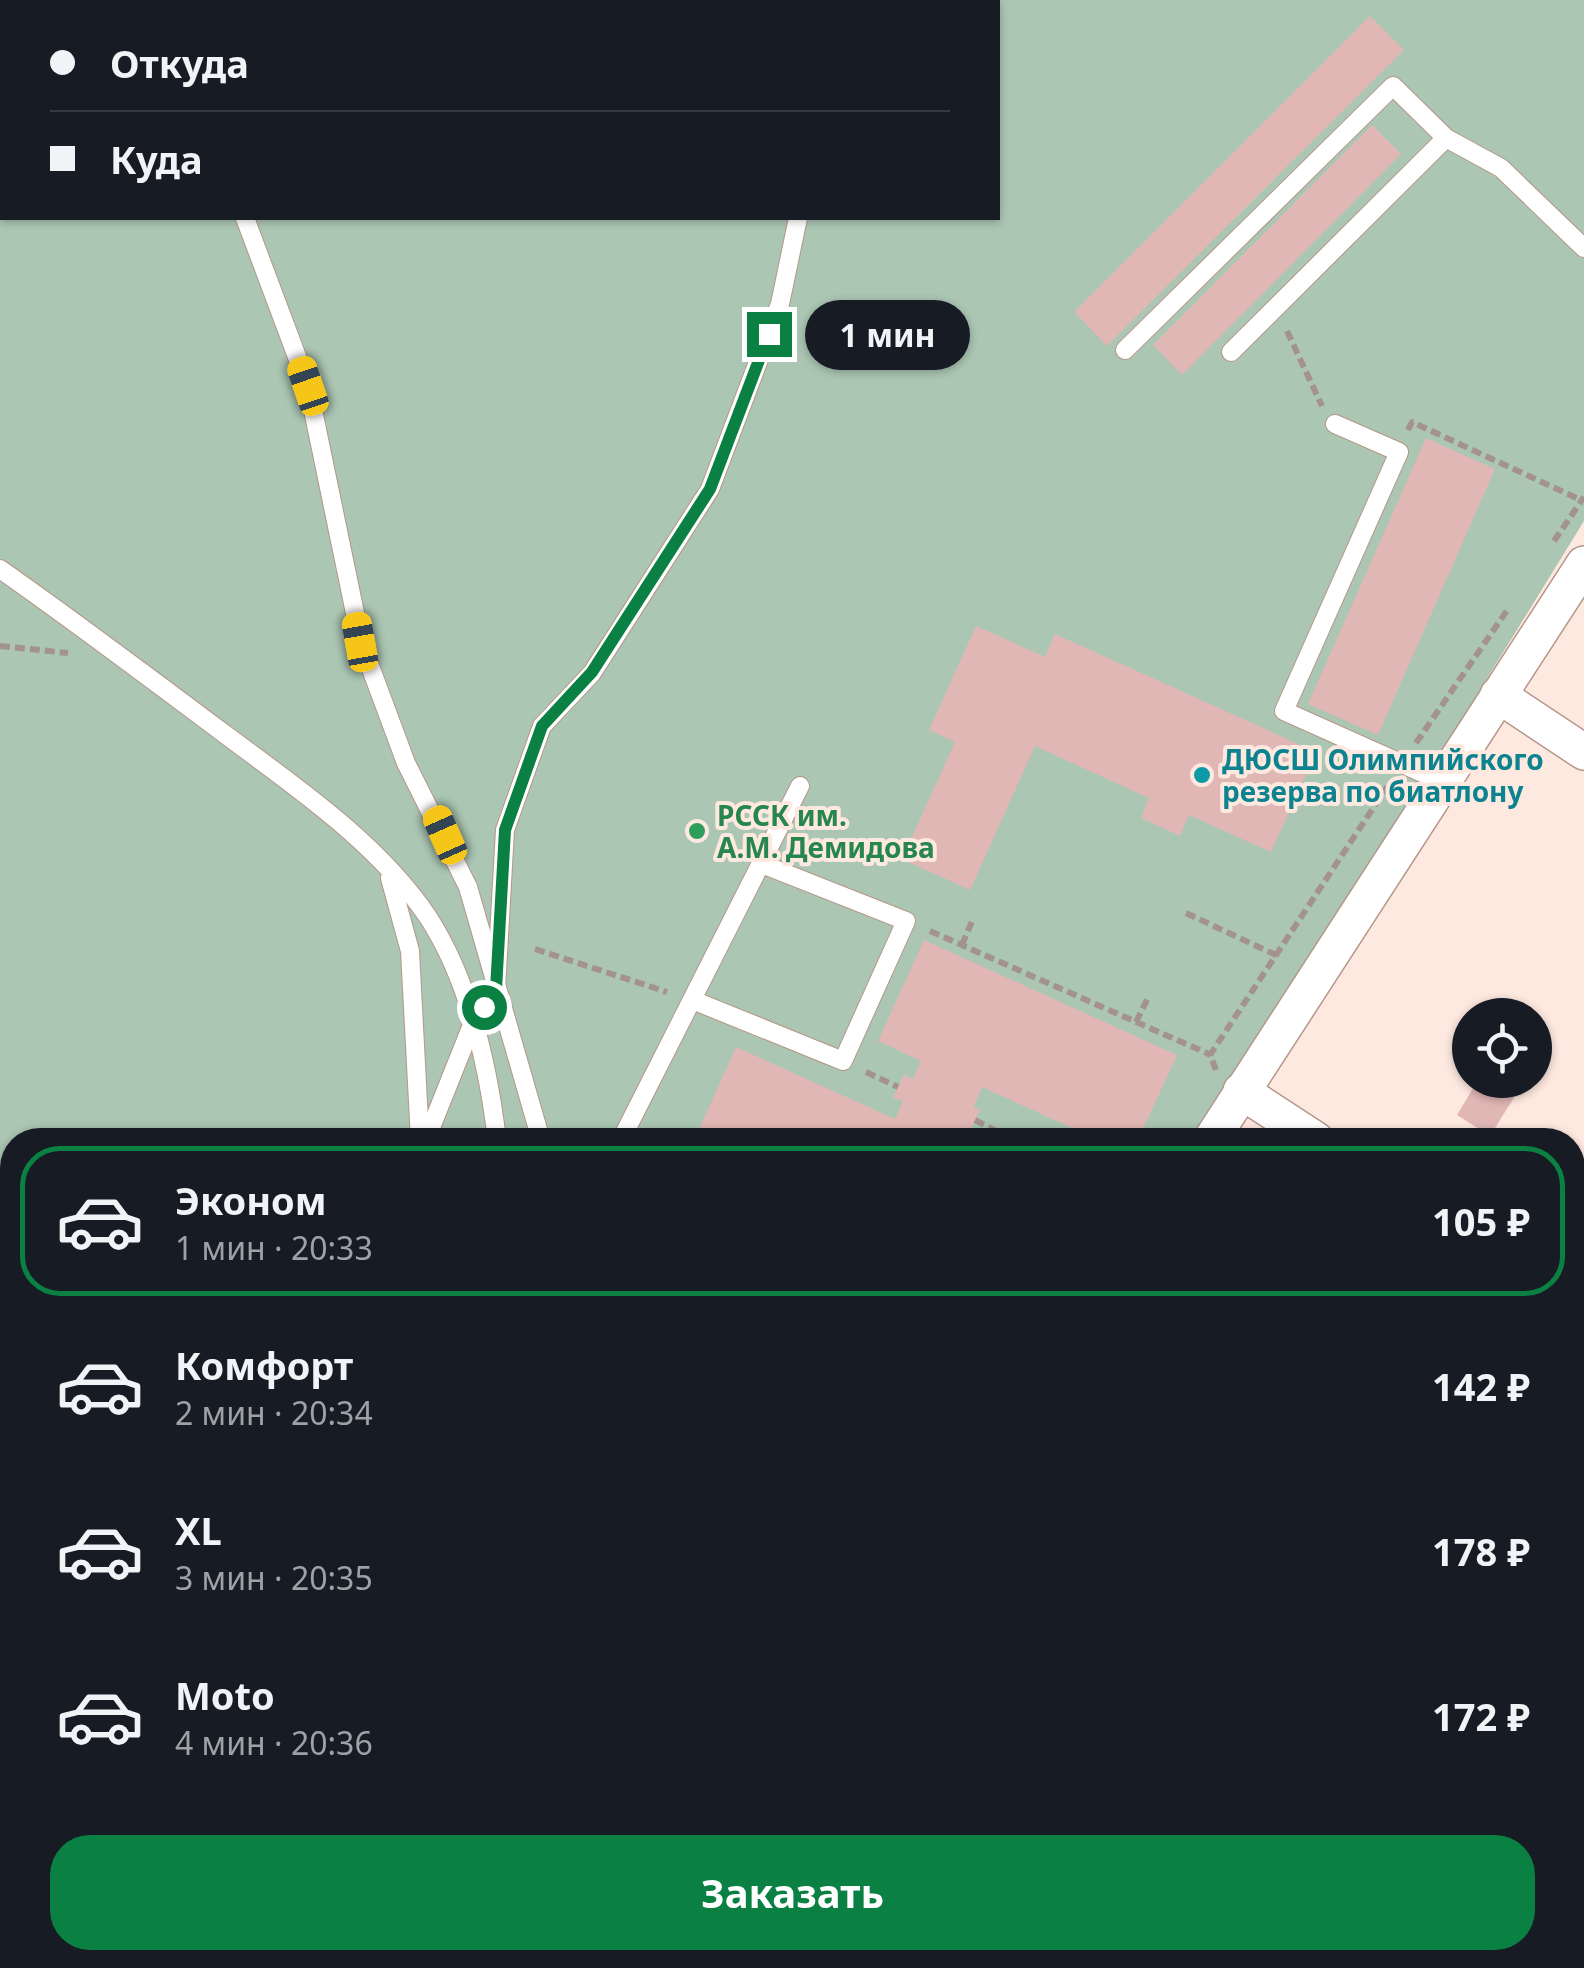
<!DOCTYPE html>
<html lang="ru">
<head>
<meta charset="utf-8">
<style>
  :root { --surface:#171b24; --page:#20242c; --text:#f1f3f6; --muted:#9ea1a6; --line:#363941; --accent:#0b8043 }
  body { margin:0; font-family:"Noto Sans",sans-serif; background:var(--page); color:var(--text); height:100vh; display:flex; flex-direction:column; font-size:38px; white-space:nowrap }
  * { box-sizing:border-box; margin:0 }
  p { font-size:32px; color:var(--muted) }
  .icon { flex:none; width:55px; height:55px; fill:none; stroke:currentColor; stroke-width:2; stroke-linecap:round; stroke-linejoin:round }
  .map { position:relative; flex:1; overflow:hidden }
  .side { position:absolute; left:0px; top:1128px; width:1585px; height:842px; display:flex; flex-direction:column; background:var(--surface); border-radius:40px 40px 0 0; box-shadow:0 2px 8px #0004 }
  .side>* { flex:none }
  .top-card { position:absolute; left:0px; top:0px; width:1000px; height:220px; box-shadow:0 2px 8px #0004; display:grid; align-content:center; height:220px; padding:0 50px; background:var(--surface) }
  .fabs { position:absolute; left:1452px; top:998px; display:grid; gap:20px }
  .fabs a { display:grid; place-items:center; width:100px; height:100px; border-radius:50%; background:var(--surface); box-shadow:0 2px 8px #0004; font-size:50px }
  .end { position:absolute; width:45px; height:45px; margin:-22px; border:12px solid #0b8043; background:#fff; box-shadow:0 0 0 5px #fff }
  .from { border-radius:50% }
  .bubble { position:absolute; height:70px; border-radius:35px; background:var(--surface); box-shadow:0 2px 8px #0004; font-size:32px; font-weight:700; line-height:70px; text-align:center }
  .car { position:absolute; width:30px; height:60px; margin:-30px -15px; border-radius:12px; box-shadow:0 0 8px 2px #0007; background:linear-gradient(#f5c518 24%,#345 0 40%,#f5c518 0 76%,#345 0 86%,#f5c518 0) }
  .top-card b { display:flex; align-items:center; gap:35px; height:95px; font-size:38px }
  .top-card b+b { border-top:2px solid var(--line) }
  .top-card i { width:25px; height:25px; background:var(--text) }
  ul { padding:18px 0 0; list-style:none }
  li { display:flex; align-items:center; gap:30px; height:150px; margin:0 20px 15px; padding:0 30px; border:5px solid transparent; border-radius:40px }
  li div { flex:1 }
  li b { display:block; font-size:38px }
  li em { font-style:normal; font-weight:700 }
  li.current { border-color:var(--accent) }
  li>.icon { width:90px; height:90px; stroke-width:1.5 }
  .action { display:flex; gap:20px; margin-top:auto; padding:20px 50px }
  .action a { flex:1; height:115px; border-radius:40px; background:var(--accent); color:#fff; font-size:40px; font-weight:700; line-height:115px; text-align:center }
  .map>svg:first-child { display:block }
  .green { fill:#abc6b3; fill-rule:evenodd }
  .building { fill:#e1b7b5 }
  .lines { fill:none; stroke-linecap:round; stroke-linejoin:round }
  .service-casing { stroke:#b69689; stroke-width:20 }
  .minor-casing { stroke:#b69689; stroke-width:38 }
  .path { stroke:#a4938c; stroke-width:6; stroke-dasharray:10 5; stroke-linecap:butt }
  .service { stroke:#fff; stroke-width:18 }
  .minor { stroke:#fff; stroke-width:35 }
  .route { stroke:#0b8043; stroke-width:12 }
  .culture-dot { fill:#0f9aa8; stroke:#fee9e0; stroke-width:4 }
  .leisure-dot { fill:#2e9e5b; stroke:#fee9e0; stroke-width:4 }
  .labels { text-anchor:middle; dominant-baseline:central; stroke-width:8; stroke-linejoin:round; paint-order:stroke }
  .culture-label { font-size:28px; font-weight:bold; fill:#0d838f; stroke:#fee9e0; text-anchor:start }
  .leisure-label { font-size:28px; font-weight:bold; fill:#27864d; stroke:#fee9e0; text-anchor:start }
</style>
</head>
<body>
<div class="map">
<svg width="1584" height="1968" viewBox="0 0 1584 1968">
  <rect width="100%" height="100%" fill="#fee9e0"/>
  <path class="green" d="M 0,0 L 1584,0 L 1584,521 L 1203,1140 L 12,1140 L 12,1958 L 878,1958 L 893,1968 L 0,1968 ZM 2,2 L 998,2 L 998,218 L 2,218 Z"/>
  <g class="building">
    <path d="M 1370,16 L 1404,50 L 1107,346 L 1074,312 Z"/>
    <path d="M 1372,125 L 1401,154 L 1182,375 L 1153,345 Z"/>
    <path d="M 1426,438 L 1495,469 L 1378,735 L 1308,704 Z"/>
    <path d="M 976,626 L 1045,657 L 1055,634 L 1316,752 L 1271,852 L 1189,815 L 1180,836 L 1141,818 L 1149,798 L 1035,746 L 970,890 L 902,859 L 955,742 L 929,730 Z"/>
    <path d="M 924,940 L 1177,1055 L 1138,1140 L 1099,1140 L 982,1087 L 974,1107 L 980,1110 L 970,1132 L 963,1129 L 958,1140 L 728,1140 L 700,1127 L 736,1047 L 895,1119 L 903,1101 L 893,1097 L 904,1075 L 913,1079 L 921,1061 L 878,1041 Z"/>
    <path d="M 1478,1080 L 1525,1080 L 1490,1136 L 1457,1115 Z"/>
    <path d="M 386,1958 L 404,1958 L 415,1968 L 375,1968 Z"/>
  </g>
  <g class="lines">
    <defs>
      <g id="service">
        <path d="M 162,0 L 163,2"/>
        <path d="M 835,2 L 835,0"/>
        <path d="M 245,218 L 308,386 L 361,642 L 406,763 L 468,887 L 541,1140"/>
        <path d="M 1125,350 L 1393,86 L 1446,138 L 1501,168 L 1584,248"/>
        <path d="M 1231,352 L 1446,138"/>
        <path d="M 1335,424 L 1399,452 L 1284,711 L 1445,783"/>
        <path d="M 0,569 C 77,623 151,679 226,735 C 297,788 378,843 428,917 C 470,982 488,1065 497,1140"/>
        <path d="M 390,878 L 410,951 L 420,1140"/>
        <path d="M 695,1001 L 843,1061 L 906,921 L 762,864"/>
        <path d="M 426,1140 L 472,1025 L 496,989 L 505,830 L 542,726 L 592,673 L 710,489 L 780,304 L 798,218"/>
        <path d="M 621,1140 L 800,786"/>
        <path d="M 0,1389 L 12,1399"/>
        <path d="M 0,1754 L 12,1742"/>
        <path d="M 147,1968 L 158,1958"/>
        <path d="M 190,1968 L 202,1958"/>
        <path d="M 259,1968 L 271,1958"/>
        <path d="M 326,1968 L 333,1958"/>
        <path d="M 669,1968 L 679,1958"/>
      </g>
      <g id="minor">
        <path d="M 1498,695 L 1584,752"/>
        <path d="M 1241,1091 L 1316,1140"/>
        <path d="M 1211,1140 L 1584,564"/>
        <path d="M 1572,1305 L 1584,1313"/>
      </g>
    </defs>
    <use href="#service" class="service-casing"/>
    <use href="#minor" class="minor-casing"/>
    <g class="path">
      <path d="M 1287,331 L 1322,406"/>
      <path d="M 1408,430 L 1412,422 L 1583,501"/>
      <path d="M 1554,541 L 1584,497"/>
      <path d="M 0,646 L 68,653"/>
      <path d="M 1416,743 L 1508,609"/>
      <path d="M 1186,913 L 1278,956"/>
      <path d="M 930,931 L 1211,1055"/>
      <path d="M 962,945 L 973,919"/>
      <path d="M 535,949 L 667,992"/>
      <path d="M 1136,1022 L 1148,998"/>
      <path d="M 1216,1070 L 1210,1055 L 1387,787"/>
      <path d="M 866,1072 L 898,1087"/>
      <path d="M 975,1120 L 1013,1140"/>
      <path d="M 958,1958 L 960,1968"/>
      <path d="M 367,1968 L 378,1958"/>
      <path d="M 458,1968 L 462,1958"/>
    </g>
    <use href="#service" class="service"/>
    <use href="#minor" class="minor"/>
  </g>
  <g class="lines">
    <path class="route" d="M 484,1007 L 496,989 L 505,830 L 542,726 L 592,672 L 710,489 L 769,334"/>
  </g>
  <circle class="culture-dot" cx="1202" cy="775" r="10"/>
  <circle class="leisure-dot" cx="697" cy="831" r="10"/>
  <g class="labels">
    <g class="culture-label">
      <text x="1222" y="759">ДЮСШ Олимпийского<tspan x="1222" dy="32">резерва по биатлону</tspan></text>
    </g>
    <g class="leisure-label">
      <text x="717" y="815">РССК им.<tspan x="717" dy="32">А.М. Демидова</tspan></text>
    </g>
  </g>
</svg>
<div class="fabs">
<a><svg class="icon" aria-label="locate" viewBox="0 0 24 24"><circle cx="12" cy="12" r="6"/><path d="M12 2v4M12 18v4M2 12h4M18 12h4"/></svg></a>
</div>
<i class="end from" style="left:484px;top:1007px"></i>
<i class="end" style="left:769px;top:334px"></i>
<div class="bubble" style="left:805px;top:300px;width:165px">1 мин</div>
<i class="car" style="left:308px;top:386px;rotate:341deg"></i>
<i class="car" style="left:360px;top:642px;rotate:350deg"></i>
<i class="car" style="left:445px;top:835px;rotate:336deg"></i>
<div class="top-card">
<b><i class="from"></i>Откуда</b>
<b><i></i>Куда</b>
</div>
<section class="side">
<ul>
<li class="current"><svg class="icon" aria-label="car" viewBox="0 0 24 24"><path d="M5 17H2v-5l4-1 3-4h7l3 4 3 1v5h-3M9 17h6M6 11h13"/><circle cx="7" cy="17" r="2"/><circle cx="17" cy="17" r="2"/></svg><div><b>Эконом</b><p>1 мин · 20:33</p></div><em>105 ₽</em></li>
<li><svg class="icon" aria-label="car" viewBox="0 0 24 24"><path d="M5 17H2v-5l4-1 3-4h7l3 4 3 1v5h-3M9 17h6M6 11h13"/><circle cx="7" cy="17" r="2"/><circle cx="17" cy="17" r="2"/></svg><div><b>Комфорт</b><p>2 мин · 20:34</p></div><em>142 ₽</em></li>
<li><svg class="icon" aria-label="car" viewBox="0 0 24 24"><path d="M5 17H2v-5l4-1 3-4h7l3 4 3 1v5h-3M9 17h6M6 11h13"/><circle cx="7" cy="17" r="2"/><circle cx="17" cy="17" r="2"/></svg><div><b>XL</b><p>3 мин · 20:35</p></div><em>178 ₽</em></li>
<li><svg class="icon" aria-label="car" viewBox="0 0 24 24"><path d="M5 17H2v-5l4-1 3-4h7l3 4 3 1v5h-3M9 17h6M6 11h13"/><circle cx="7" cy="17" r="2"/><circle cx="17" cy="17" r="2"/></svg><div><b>Moto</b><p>4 мин · 20:36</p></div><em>172 ₽</em></li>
</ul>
<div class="action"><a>Заказать</a></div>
</section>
</div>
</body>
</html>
